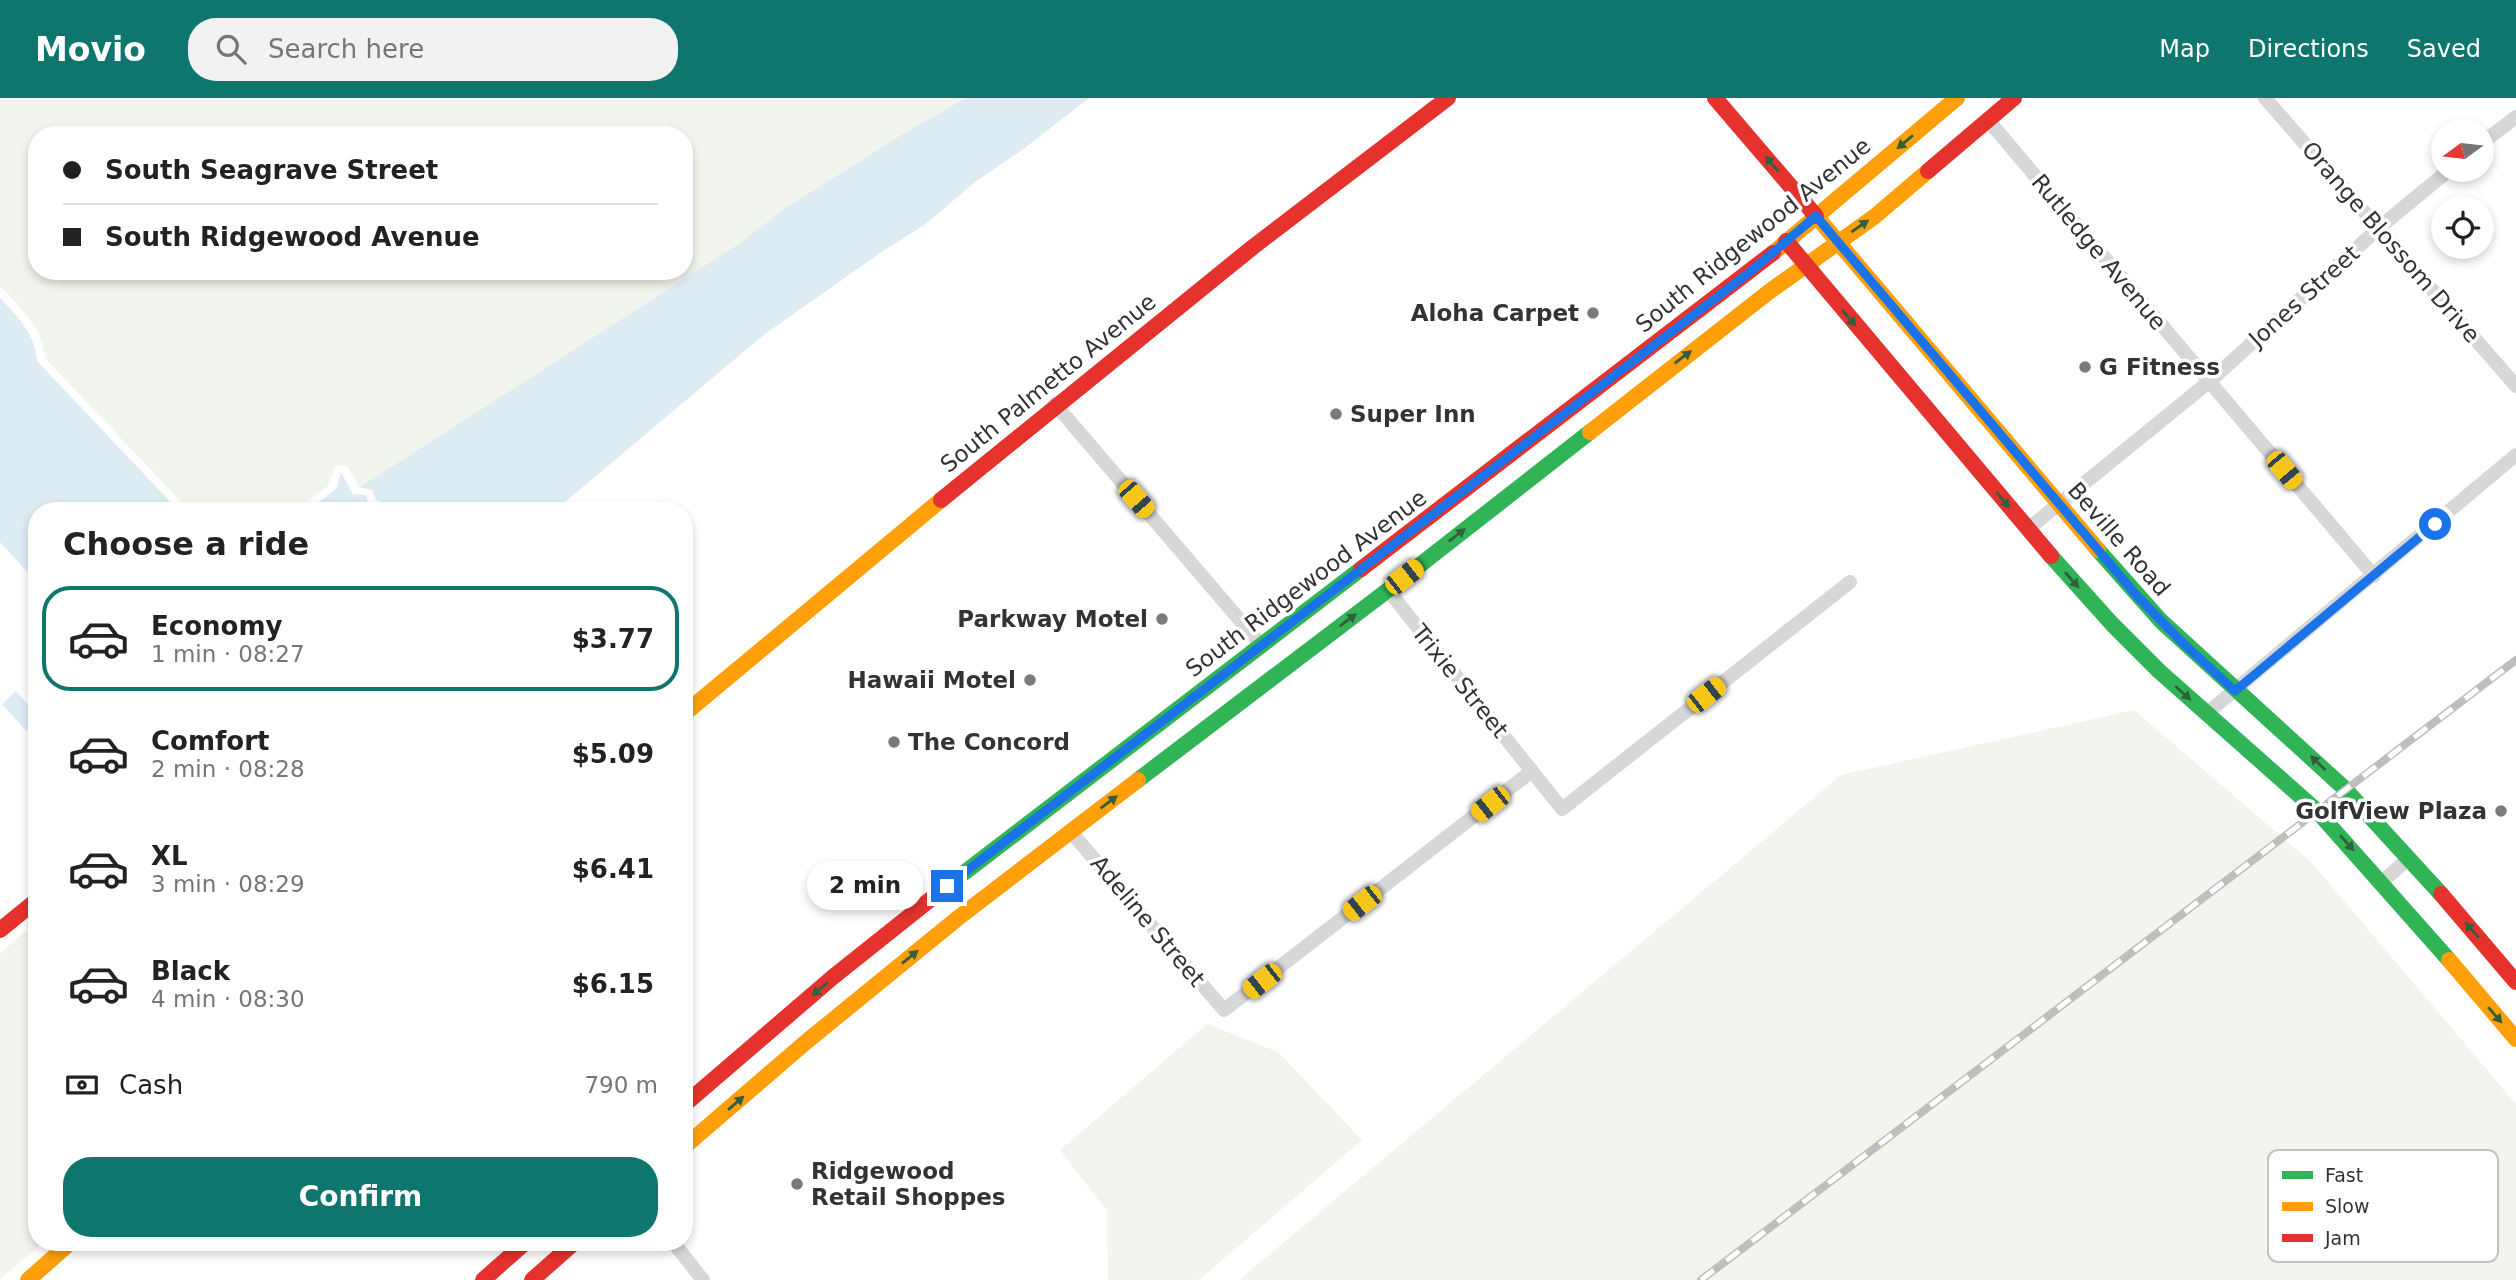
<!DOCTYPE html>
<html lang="en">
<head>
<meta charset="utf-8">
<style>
  :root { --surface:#fff; --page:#f2f2f2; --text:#222; --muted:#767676; --line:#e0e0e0; --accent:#0f766e }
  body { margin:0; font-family:"DejaVu Sans",sans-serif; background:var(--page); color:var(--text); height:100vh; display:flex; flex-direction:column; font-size:26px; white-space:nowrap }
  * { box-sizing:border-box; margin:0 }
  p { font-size:23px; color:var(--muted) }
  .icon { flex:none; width:38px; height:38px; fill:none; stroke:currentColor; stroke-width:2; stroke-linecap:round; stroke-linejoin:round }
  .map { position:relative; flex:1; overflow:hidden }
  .panel { position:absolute; left:28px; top:404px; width:665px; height:749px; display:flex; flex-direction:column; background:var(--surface); border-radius:28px; box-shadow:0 4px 10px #0003 }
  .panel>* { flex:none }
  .banner { position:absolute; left:28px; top:28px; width:665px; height:154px; border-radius:28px; box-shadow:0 4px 10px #0003; display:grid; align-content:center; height:154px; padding:0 35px; background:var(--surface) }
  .needle { width:46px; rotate:255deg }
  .tools { position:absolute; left:2431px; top:21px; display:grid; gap:14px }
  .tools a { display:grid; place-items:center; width:63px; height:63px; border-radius:50%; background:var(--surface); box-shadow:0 4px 10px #0003; font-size:35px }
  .end { position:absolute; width:32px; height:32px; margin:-16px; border:9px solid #1a73e8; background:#fff; box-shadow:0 0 0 4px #fff }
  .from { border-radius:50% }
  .bubble { position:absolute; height:49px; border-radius:24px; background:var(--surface); box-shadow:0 4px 10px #0003; font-size:23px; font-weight:700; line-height:49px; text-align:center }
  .car { position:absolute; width:21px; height:42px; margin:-21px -10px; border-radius:9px; box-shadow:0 0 5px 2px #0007; background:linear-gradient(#f5c518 24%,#345 0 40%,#f5c518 0 76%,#345 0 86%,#f5c518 0) }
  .banner b { display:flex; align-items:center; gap:24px; height:66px; font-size:26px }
  .banner b+b { border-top:2px solid var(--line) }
  .banner i { width:18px; height:18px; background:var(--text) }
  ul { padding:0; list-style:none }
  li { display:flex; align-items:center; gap:21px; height:105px; margin:0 14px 10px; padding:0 21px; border:4px solid transparent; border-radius:28px }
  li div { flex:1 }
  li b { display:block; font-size:26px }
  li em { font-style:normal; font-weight:700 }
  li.on { border-color:var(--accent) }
  li>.icon { width:63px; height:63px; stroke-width:1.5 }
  h2 { padding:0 35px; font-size:32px; line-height:84px }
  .pay { display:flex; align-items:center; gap:18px; height:77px; padding:0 35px; font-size:26px }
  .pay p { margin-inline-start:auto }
  .action { display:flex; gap:14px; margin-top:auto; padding:14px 35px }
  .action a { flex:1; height:80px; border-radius:28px; background:var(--accent); color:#fff; font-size:28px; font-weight:700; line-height:80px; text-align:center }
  header { display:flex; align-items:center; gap:42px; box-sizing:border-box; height:98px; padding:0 35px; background:var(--accent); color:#fff }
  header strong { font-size:33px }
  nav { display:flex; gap:38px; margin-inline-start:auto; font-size:24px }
  .search { width:490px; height:63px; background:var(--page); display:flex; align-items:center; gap:18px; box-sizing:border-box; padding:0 24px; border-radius:28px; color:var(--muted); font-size:26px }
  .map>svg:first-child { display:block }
  .green { fill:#f1f5ed; fill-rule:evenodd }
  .water { fill:#ddebf3 }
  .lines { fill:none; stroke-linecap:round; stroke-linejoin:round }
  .street { stroke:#d7d7d7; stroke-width:14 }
  .fast { stroke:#30b455; stroke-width:16 }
  .slow { stroke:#ff9f0a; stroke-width:16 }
  .jam { stroke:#e5322d; stroke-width:16 }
  .rail-casing { stroke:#bebebe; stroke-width:8 }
  .rail { stroke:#fff; stroke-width:5; stroke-dasharray:16; stroke-linecap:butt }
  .oneway { fill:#32603f }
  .route { stroke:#1a73e8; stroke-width:9 }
  .poi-dot { fill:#7a7a7a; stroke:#fff; stroke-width:2.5 }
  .labels { text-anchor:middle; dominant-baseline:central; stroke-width:7; stroke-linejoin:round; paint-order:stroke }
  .street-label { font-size:23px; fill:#333; stroke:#fff }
  .poi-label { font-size:23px; font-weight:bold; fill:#333; stroke:#fff; text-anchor:end }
  .key { fill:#fff; stroke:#c2c2c2; stroke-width:2 }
  .key-label { font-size:19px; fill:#333 }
</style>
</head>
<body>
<header>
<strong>Movio</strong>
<div class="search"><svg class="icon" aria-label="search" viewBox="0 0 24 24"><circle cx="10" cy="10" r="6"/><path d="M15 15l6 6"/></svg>Search here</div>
<nav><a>Map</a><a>Directions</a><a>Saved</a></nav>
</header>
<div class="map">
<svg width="2516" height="1182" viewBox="0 0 2516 1182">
  <rect width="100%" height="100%" fill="#fff"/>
  <g class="green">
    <path d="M 0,0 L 966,0 L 906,34 L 784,111 L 740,145 L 360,389 L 347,368 L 338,367 L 334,370 L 329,387 L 294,413 L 190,413 L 45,260 C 44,231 18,207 0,188 ZM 37,37 L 684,37 L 684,173 L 37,173 Z"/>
    <path d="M 2134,612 L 2311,764 L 2516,1006 L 2516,1182 L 1239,1182 L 1841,677 Z"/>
    <path d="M 37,824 L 37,1144 L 43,1145 L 0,1181 L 0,855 Z"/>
    <path d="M 1207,926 L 1278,954 L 1362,1042 L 1199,1182 L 1108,1182 L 1107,1113 L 1060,1052 Z"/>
  </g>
  <g class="water">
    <path d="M 966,0 L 1089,0 L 1026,49 L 974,85 L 923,128 L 883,153 L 765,236 L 554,413 L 385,413 C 386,405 382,404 376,402 L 372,392 L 359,389 L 355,383 L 360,389 L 740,145 L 784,111 L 906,34 Z"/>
    <path d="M 0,200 C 17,217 36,238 37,263 L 179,413 L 37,413 L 37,485 L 0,444 Z"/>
    <path d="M 341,374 L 353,396 L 367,397 L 368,408 L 377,410 L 377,413 L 308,413 L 337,390 Z"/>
    <path d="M 16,593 L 37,617 L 37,624 L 26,633 L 2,606 Z"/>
  </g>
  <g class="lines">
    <g class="street">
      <path d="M 2265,0 L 2516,288"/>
      <path d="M 1988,22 L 2374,478"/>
      <path d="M 2482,45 L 2516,19"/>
      <path d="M 1055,306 L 1262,548"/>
      <path d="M 2028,431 L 2210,283 L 2380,129 L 2449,72"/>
      <path d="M 1388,492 L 1562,711 L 1850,484"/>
      <path d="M 2206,616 L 2516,357"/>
      <path d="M 1071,734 L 1224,912 L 1532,673"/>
      <path d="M 2382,784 L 2409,760"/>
      <path d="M 673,1144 L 703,1182"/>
    </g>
    <g class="fast">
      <path d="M 2098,452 L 2161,523 L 2343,689 L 2441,796"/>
      <path d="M 2051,458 L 2112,526 L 2159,573 L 2317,713 L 2449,862"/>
      <path d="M 1138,682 L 1388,492 L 1590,334"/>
      <path d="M 956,781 L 1361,471"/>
    </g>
    <g class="slow">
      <path d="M 1816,118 L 2098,452"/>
      <path d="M 1773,155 L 1957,0"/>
      <path d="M 1590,334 L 1770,193 L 1874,119 L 1928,73"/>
      <path d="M 684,616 L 941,402"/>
      <path d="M 2449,862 L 2516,941"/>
      <path d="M 684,1049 L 806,944 L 958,820 L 1138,682"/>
      <path d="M 28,1182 L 71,1144"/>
    </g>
    <g class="jam">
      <path d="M 1715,0 L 1816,118"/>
      <path d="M 1928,73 L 2014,0"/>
      <path d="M 1786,143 L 2051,458"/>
      <path d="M 941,402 L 1253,149 L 1448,0"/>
      <path d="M 1361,471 L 1773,155"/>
      <path d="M 2441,796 L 2516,884"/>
      <path d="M 0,832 L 37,802"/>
      <path d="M 684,1007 L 833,879 L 956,781"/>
      <path d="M 483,1182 L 526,1144"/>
      <path d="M 532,1182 L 575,1144"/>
    </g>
    <defs>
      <path id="rail" d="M 1701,1182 L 2516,562"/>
    </defs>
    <use href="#rail" class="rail-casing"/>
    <use href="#rail" class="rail"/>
  </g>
  <defs><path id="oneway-solid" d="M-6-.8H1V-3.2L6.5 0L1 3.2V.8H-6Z" transform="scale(1.75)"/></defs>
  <g class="oneway">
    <use href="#oneway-solid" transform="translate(1905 44) rotate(140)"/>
    <use href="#oneway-solid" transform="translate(1772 66) rotate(-131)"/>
    <use href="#oneway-solid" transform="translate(1860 128) rotate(-35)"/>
    <use href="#oneway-solid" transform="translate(1849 220) rotate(50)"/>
    <use href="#oneway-solid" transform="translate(1683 259) rotate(-37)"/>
    <use href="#oneway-solid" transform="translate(2003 402) rotate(50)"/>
    <use href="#oneway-solid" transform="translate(1457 437) rotate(-38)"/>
    <use href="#oneway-solid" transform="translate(2072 482) rotate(48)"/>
    <use href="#oneway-solid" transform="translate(1348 522) rotate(-37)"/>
    <use href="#oneway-solid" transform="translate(2183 595) rotate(42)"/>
    <use href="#oneway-solid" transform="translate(2318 665) rotate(-136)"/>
    <use href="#oneway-solid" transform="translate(1109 704) rotate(-37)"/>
    <use href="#oneway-solid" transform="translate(2347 745) rotate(48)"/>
    <use href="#oneway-solid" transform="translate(2472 832) rotate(-131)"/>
    <use href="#oneway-solid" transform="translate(910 859) rotate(-39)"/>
    <use href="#oneway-solid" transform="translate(820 891) rotate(140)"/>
    <use href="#oneway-solid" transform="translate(2495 917) rotate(49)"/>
    <use href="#oneway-solid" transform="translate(736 1005) rotate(-41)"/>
  </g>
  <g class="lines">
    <path class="route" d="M 947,788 L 1751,173 L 1816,118 L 2137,498 L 2183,545 L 2235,593 L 2435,426"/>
  </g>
  <g class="poi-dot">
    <circle cx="1593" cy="215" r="7"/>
    <circle cx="2085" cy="269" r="7"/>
    <circle cx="1336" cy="316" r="7"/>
    <circle cx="1162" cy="521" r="7"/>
    <circle cx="1030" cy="582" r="7"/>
    <circle cx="894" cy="644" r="7"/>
    <circle cx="2501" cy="713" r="7"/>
    <circle cx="797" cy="1086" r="7"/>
  </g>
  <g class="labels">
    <g class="street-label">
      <text transform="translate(1753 137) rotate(-39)">South Ridgewood Avenue</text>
      <text transform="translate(2391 144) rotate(49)">Orange Blossom Drive</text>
      <text transform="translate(2099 154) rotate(50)">Rutledge Avenue</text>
      <text transform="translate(2304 198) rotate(-42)">Jones Street</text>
      <text transform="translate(1048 285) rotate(-39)">South Palmetto Avenue</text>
      <text transform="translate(2119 441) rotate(49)">Beville Road</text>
      <text transform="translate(1306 485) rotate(-37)">South Ridgewood Avenue</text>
      <text transform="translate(1460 583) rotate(51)">Trixie Street</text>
      <text transform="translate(1148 823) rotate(50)">Adeline Street</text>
    </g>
    <g class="poi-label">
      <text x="1579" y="215">Aloha Carpet</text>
      <text x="2099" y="269" text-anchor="start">G Fitness</text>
      <text x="1350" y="316" text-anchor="start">Super Inn</text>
      <text x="1148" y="521">Parkway Motel</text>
      <text x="1016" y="582">Hawaii Motel</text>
      <text x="908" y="644" text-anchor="start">The Concord</text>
      <text x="2487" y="713">GolfView Plaza</text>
      <text x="811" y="1073" text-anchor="start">Ridgewood<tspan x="811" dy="26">Retail Shoppes</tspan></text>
    </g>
  </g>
  <rect x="2268" y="1052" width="230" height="112" rx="10" class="key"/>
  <rect x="2282" y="1073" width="31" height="8" fill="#30b455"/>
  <rect x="2282" y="1104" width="31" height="9" fill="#ff9f0a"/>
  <rect x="2282" y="1136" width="31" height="8" fill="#e5322d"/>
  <g class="key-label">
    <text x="2325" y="1084">Fast</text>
    <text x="2325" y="1115">Slow</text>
    <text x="2325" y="1147">Jam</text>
  </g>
</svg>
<div class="tools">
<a><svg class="needle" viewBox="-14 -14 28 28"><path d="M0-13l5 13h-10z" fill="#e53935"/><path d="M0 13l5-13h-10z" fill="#767676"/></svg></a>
<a><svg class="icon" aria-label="locate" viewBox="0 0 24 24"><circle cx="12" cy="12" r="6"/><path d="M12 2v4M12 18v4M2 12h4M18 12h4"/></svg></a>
</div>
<i class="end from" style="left:2435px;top:426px"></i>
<i class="end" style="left:947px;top:788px"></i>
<div class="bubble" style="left:807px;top:763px;width:116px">2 min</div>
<i class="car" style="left:2284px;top:372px;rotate:140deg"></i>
<i class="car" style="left:1136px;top:401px;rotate:139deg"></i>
<i class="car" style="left:1404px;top:479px;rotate:52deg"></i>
<i class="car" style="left:1706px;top:597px;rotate:52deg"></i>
<i class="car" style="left:1490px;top:706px;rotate:232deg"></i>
<i class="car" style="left:1362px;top:805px;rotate:232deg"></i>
<i class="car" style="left:1262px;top:883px;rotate:232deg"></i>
<div class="banner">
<b><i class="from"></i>South Seagrave Street</b>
<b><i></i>South Ridgewood Avenue</b>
</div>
<section class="panel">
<h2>Choose a ride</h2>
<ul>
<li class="on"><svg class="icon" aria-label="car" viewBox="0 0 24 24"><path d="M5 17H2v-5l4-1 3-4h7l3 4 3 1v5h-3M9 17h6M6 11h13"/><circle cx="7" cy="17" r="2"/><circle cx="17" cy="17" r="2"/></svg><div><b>Economy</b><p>1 min · 08:27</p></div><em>$3.77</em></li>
<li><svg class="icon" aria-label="car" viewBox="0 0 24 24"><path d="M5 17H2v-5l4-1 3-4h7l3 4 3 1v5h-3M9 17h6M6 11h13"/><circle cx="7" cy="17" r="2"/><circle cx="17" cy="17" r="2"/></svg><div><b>Comfort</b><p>2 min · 08:28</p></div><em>$5.09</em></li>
<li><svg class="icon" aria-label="car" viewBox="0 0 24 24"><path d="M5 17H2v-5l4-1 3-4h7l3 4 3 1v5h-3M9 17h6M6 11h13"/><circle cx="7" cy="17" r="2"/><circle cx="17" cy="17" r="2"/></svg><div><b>XL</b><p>3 min · 08:29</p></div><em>$6.41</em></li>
<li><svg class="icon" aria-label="car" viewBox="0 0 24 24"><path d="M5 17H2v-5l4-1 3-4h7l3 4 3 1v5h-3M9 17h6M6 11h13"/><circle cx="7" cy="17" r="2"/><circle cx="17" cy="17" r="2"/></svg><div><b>Black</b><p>4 min · 08:30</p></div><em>$6.15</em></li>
</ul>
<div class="pay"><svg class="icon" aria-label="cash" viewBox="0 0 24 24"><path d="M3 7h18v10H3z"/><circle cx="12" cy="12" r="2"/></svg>Cash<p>790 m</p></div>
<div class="action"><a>Confirm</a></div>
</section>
</div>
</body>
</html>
